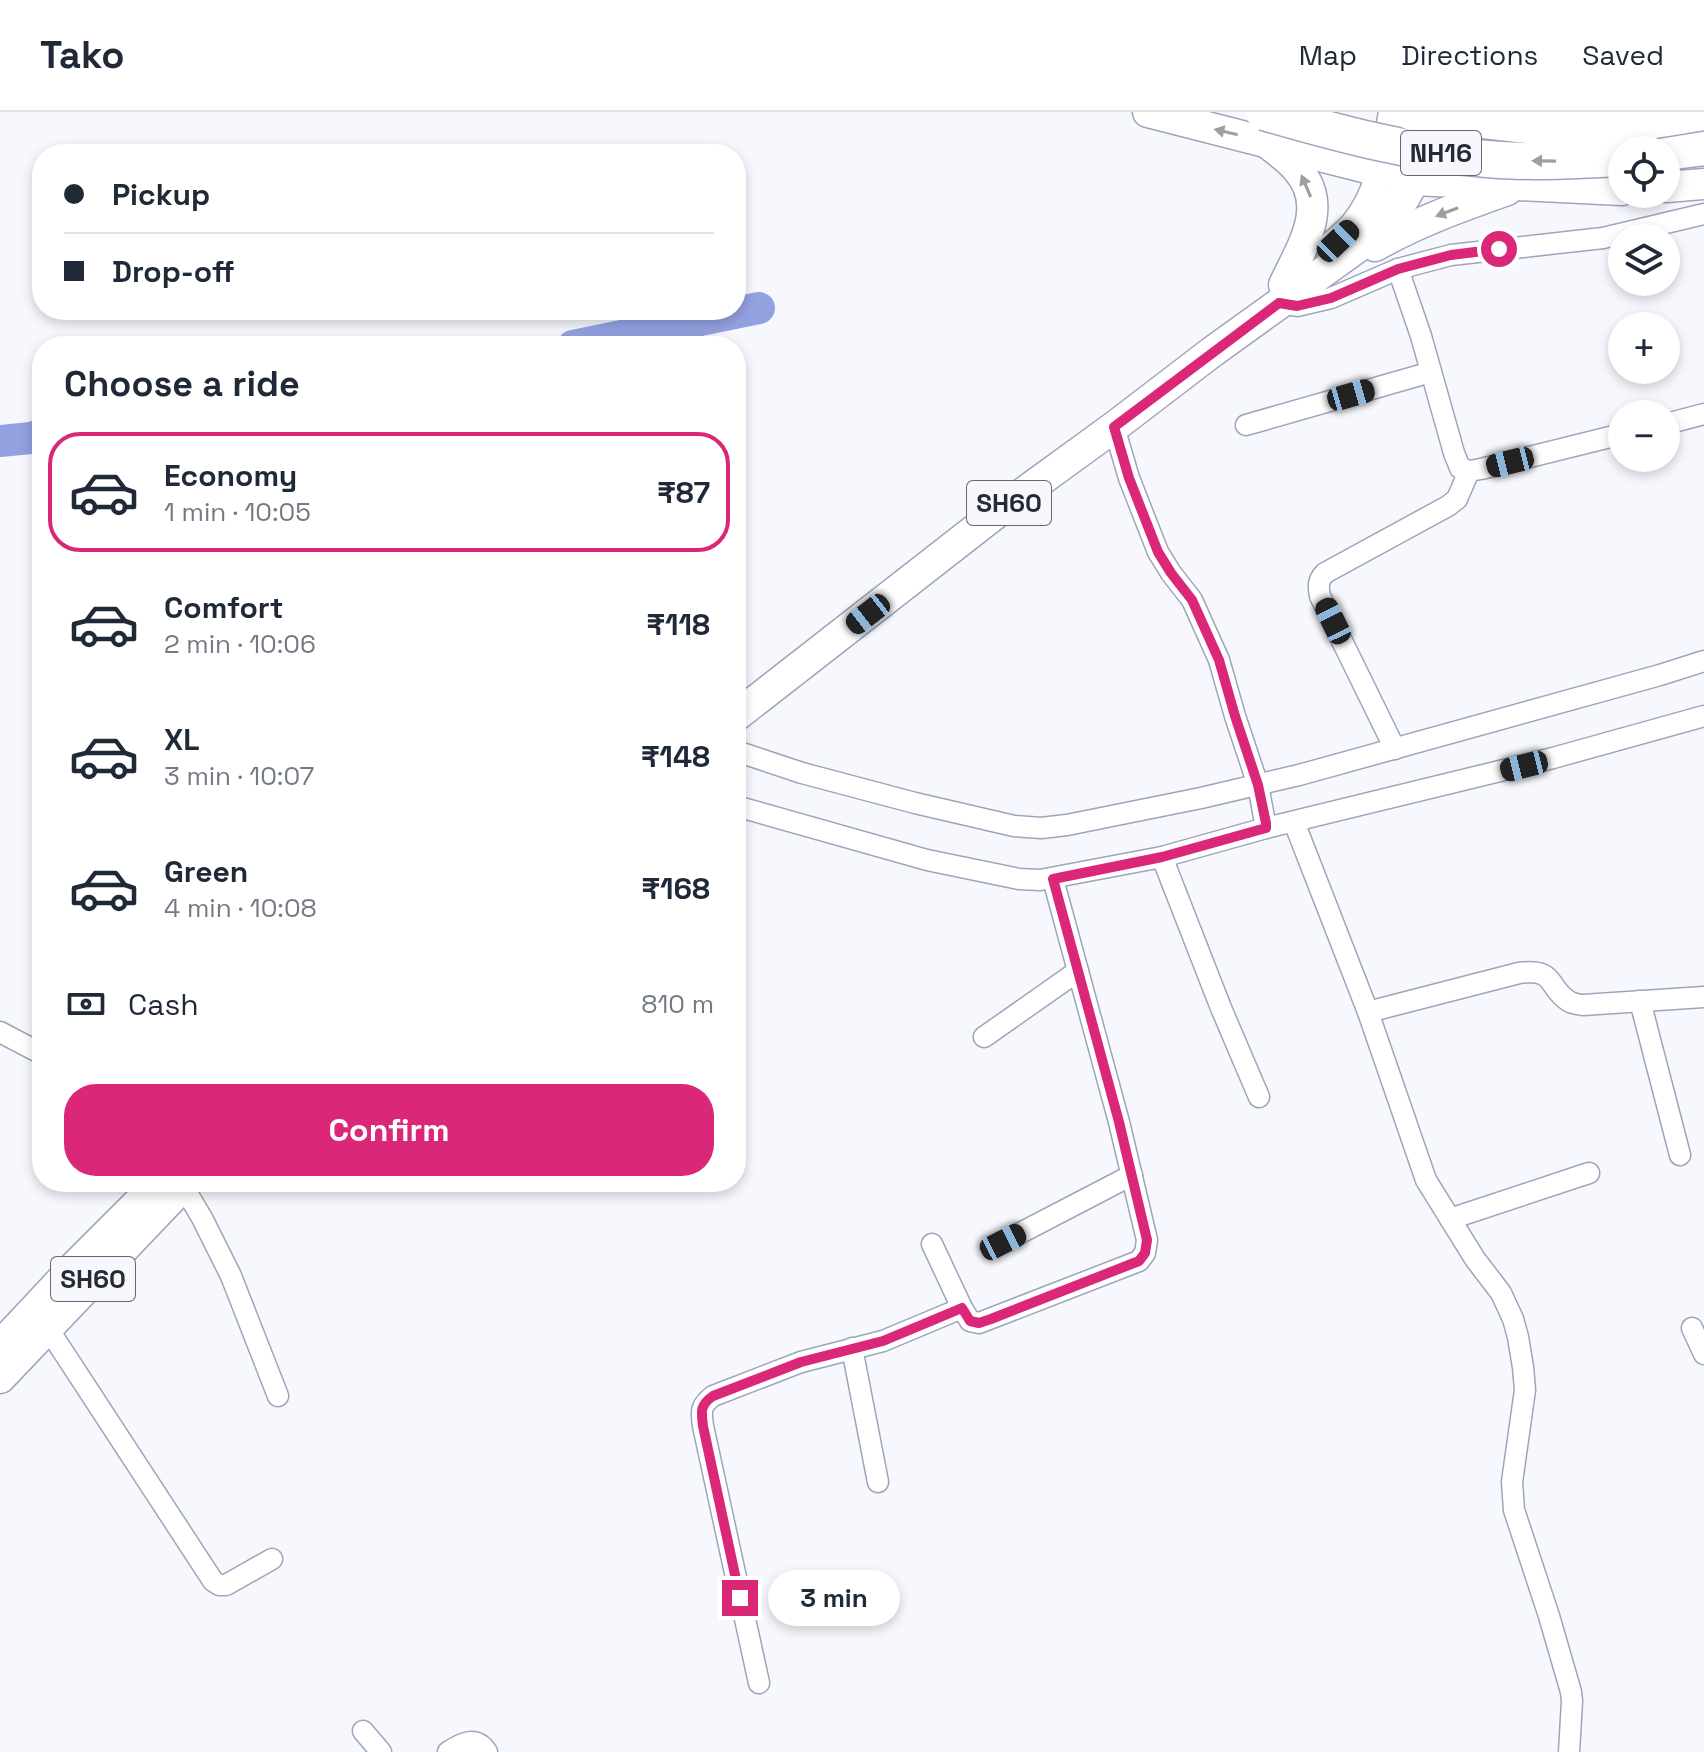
<!DOCTYPE html>
<html lang="en">
<head>
<meta charset="utf-8">
<style>
  :root { --surface:#fff; --page:#f6f6f7; --text:#1f2937; --muted:#747a83; --line:#e0e1e3; --accent:#db2777 }
  body { margin:0; font-family:"Space Grotesk",sans-serif; background:var(--page); color:var(--text); height:100vh; display:flex; flex-direction:column; font-size:30px; white-space:nowrap }
  * { box-sizing:border-box; margin:0 }
  p { font-size:26px; color:var(--muted) }
  .icon { flex:none; width:44px; height:44px; fill:none; stroke:currentColor; stroke-width:2; stroke-linecap:round; stroke-linejoin:round }
  .map { position:relative; flex:1; overflow:hidden }
  .drawer { position:absolute; left:32px; top:224px; width:714px; height:856px; display:flex; flex-direction:column; background:var(--surface); border-radius:32px; box-shadow:0 4px 12px #0003 }
  .drawer>* { flex:none }
  .guide { position:absolute; left:32px; top:32px; width:714px; height:176px; border-radius:32px; box-shadow:0 4px 12px #0003; display:grid; align-content:center; height:176px; padding:0 32px; background:var(--surface) }
  .fabs { position:absolute; left:1608px; top:24px; display:grid; gap:16px }
  .fabs a { display:grid; place-items:center; width:72px; height:72px; border-radius:50%; background:var(--surface); box-shadow:0 4px 12px #0003; font-size:40px }
  .end { position:absolute; width:36px; height:36px; margin:-18px; border:10px solid #db2777; background:#fff; box-shadow:0 0 0 4px #fff }
  .from { border-radius:50% }
  .bubble { position:absolute; height:56px; border-radius:28px; background:var(--surface); box-shadow:0 4px 12px #0003; font-size:26px; font-weight:700; line-height:56px; text-align:center }
  .car { position:absolute; width:24px; height:48px; margin:-24px -12px; border-radius:10px; box-shadow:0 0 6px 2px #0007; background:linear-gradient(#222 24%,#8ab4d8 0 40%,#222 0 76%,#8ab4d8 0 86%,#222 0) }
  .guide b { display:flex; align-items:center; gap:28px; height:76px; font-size:30px }
  .guide b+b { border-top:2px solid var(--line) }
  .guide i { width:20px; height:20px; background:var(--text) }
  ul { padding:0; list-style:none }
  li { display:flex; align-items:center; gap:24px; height:120px; margin:0 16px 12px; padding:0 16px; border:4px solid transparent; border-radius:32px }
  li div { flex:1 }
  li b { display:block; font-size:30px }
  li em { font-style:normal; font-weight:700 }
  li.on { border-color:var(--accent) }
  li>.icon { width:72px; height:72px; stroke-width:1.5 }
  h2 { padding:0 32px; font-size:36px; line-height:96px }
  .pay { display:flex; align-items:center; gap:20px; height:88px; padding:0 32px; font-size:30px }
  .pay p { margin-inline-start:auto }
  .primary-button { display:flex; gap:16px; margin-top:auto; padding:16px 32px }
  .primary-button a { flex:1; height:92px; border-radius:32px; background:var(--accent); color:#fff; font-size:32px; font-weight:700; line-height:92px; text-align:center }
  header { display:flex; align-items:center; gap:48px; box-sizing:border-box; height:112px; padding:0 40px; background:var(--surface); border-bottom:2px solid var(--line) }
  header strong { font-size:38px }
  nav { display:flex; gap:44px; margin-inline-start:auto; font-size:28px }
  .map>svg:first-child { display:block }
  .lines { fill:none; stroke-linecap:round; stroke-linejoin:round }
  .river { stroke:#94a1e1; stroke-width:32 }
  .street-casing { stroke:#9ea4bc; stroke-width:23 }
  .primary-casing { stroke:#9ea4bc; stroke-width:33 }
  .highway-casing { stroke:#9ea4bc; stroke-width:39 }
  .street { stroke:#fff; stroke-width:20 }
  .primary { stroke:#fff; stroke-width:30 }
  .highway { stroke:#fff; stroke-width:36 }
  .highway-bridge-casing { stroke:#9ea4bc; stroke-width:39; stroke-linecap:butt }
  .highway-bridge { stroke:#fff; stroke-width:36 }
  .oneway { fill:#9e9fa3 }
  .route { stroke:#db2777; stroke-width:10 }
  .labels { text-anchor:middle; dominant-baseline:central; stroke-width:6; stroke-linejoin:round; paint-order:stroke }
  .shield { fill:#f7f8fd; stroke:#666870; stroke-width:2 }
  .shield-label { font-size:26px; font-weight:bold; fill:#282a33 }
</style>
</head>
<body>
<header>
<strong>Tako</strong>
<nav><a>Map</a><a>Directions</a><a>Saved</a></nav>
</header>
<div class="map">
<svg width="1704" height="1640" viewBox="0 0 1704 1640">
  <rect width="100%" height="100%" fill="#f7f8fd"/>
  <g class="lines">
    <g class="river">
      <path d="M 573,234 L 759,196"/>
      <path d="M 0,329 L 31,326 L 42,322"/>
    </g>
    <defs>
      <g id="street">
        <path d="M 1398,157 L 1421,224 L 1454,341 L 1460,356 L 1469,359 L 1481,357 L 1622,322"/>
        <path d="M 1279,191 L 1297,194 L 1331,186 L 1398,157 L 1451,143 L 1603,126 L 1704,102"/>
        <path d="M 1666,312 L 1704,302"/>
        <path d="M 1246,313 L 1431,260"/>
        <path d="M 1114,315 L 1129,366 L 1158,440 L 1171,461 L 1192,488 L 1219,548 L 1235,604 L 1258,673 L 1266,716"/>
        <path d="M 1395,637 L 1320,484 C 1318,474 1318,468 1325,461 L 1448,394 L 1457,387 L 1469,359"/>
        <path d="M 736,639 L 802,661 L 915,691 L 1014,714 L 1041,716 L 1067,713 L 1201,686 L 1299,663 L 1660,563 L 1704,549"/>
        <path d="M 736,694 L 927,748 L 1019,767 L 1040,768 L 1162,745 L 1266,716 L 1553,646 L 1704,604"/>
        <path d="M 1294,710 L 1368,900 L 1426,1068 L 1475,1147 L 1501,1181 L 1513,1207 L 1518,1225 L 1523,1255 L 1525,1278 L 1512,1370 L 1514,1398 L 1549,1504 L 1571,1580 L 1572,1589 L 1569,1640"/>
        <path d="M 1162,745 L 1221,896 L 1259,985"/>
        <path d="M 1640,889 L 1680,1043"/>
        <path d="M 1368,900 L 1519,861 C 1558,856 1546,876 1570,890 C 1572,891 1580,893 1583,893 L 1704,885"/>
        <path d="M 0,920 L 42,942"/>
        <path d="M 984,925 L 1078,859"/>
        <path d="M 183,1074 L 202,1106 L 231,1164 L 278,1284"/>
        <path d="M 1450,1107 L 1589,1061"/>
        <path d="M 1003,1130 L 1132,1063"/>
        <path d="M 932,1132 L 962,1196 L 970,1209 L 979,1211 L 1139,1149 L 1145,1141 L 1147,1128 L 1119,1010 L 1053,767"/>
        <path d="M 47,1215 L 213,1469 L 219,1473 L 226,1473 L 272,1447"/>
        <path d="M 1692,1216 L 1704,1242"/>
        <path d="M 852,1236 L 878,1370"/>
        <path d="M 759,1571 L 703,1314 C 701,1299 700,1294 713,1284 L 801,1250 L 883,1229 L 962,1196"/>
        <path d="M 363,1619 L 381,1640"/>
        <path d="M 448,1640 C 462,1631 476,1623 487,1640"/>
      </g>
      <g id="primary">
        <path d="M 1148,0 L 1414,68 L 1622,78"/>
        <path d="M 1270,33 C 1280,41 1290,48 1298,58 C 1330,95 1301,136 1284,173"/>
        <path d="M 1666,75 L 1704,72"/>
        <path d="M 1375,134 C 1417,110 1462,94 1507,78"/>
        <path d="M 1331,136 C 1339,129 1348,122 1355,114 C 1382,81 1387,40 1394,0"/>
        <path d="M 736,604 L 1004,395 L 1114,315 L 1212,240 L 1369,127 C 1387,110 1404,92 1413,69 C 1420,53 1421,34 1425,18"/>
        <path d="M 0,1234 L 72,1157 L 146,1083"/>
        <path d="M 0,1266 L 187,1070"/>
      </g>
      <path id="highway" d="M 1666,40 L 1704,35"/>
    </defs>
    <use href="#street" class="street-casing"/>
    <use href="#primary" class="primary-casing"/>
    <use href="#highway" class="highway-casing"/>
    <use href="#street" class="street"/>
    <use href="#primary" class="primary"/>
    <use href="#highway" class="highway"/>
    <defs>
      <g id="highway-bridge">
        <path d="M 1264,0 C 1337,21 1410,41 1487,47 C 1532,51 1577,48 1622,46"/>
        <path d="M 1412,0 L 1544,15 L 1636,11 L 1704,0"/>
      </g>
    </defs>
    <use href="#highway-bridge" class="highway-bridge-casing"/>
    <use href="#highway-bridge" class="highway-bridge"/>
  </g>
  <defs><path id="oneway-solid" d="M-6-.8H1V-3.2L6.5 0L1 3.2V.8H-6Z" transform="scale(2)"/></defs>
  <g class="oneway">
    <use href="#oneway-solid" transform="translate(1226 20) rotate(-167)"/>
    <use href="#oneway-solid" transform="translate(1544 49) rotate(-179)"/>
    <use href="#oneway-solid" transform="translate(1306 74) rotate(-113)"/>
    <use href="#oneway-solid" transform="translate(1447 100) rotate(159)"/>
  </g>
  <g class="lines">
    <path class="route" d="M 740,1486 L 703,1314 C 701,1299 700,1293 713,1284 L 801,1250 L 883,1229 L 962,1196 L 970,1209 L 979,1211 L 991,1207 L 1139,1149 L 1145,1141 L 1147,1128 L 1119,1010 L 1053,767 L 1162,745 L 1266,716 L 1266,711 L 1258,673 L 1235,604 L 1219,548 L 1192,488 L 1171,461 L 1158,440 L 1129,366 L 1114,315 L 1279,191 L 1297,194 L 1331,186 L 1398,157 L 1451,143 L 1499,137"/>
  </g>
  <g class="labels">
    <g class="shield">
      <rect x="1401" y="19" width="80" height="44" rx="6"/>
      <rect x="967" y="369" width="84" height="44" rx="6"/>
      <rect x="51" y="1145" width="84" height="44" rx="6"/>
    </g>
    <g class="shield-label">
      <text x="1441" y="41">NH16</text>
      <text x="1009" y="391">SH60</text>
      <text x="93" y="1167">SH60</text>
    </g>
  </g>
</svg>
<div class="fabs">
<a><svg class="icon" aria-label="locate" viewBox="0 0 24 24"><circle cx="12" cy="12" r="6"/><path d="M12 2v4M12 18v4M2 12h4M18 12h4"/></svg></a>
<a><svg class="icon" aria-label="layers" viewBox="0 0 24 24"><path d="M12 4l9 5-9 5-9-5zM3 14l9 5 9-5"/></svg></a>
<a>+</a>
<a>−</a>
</div>
<i class="end from" style="left:1499px;top:137px"></i>
<i class="end" style="left:740px;top:1486px"></i>
<div class="bubble" style="left:768px;top:1458px;width:132px">3 min</div>
<i class="car" style="left:1338px;top:129px;rotate:46deg"></i>
<i class="car" style="left:1351px;top:283px;rotate:74deg"></i>
<i class="car" style="left:1510px;top:350px;rotate:256deg"></i>
<i class="car" style="left:868px;top:502px;rotate:232deg"></i>
<i class="car" style="left:1333px;top:509px;rotate:334deg"></i>
<i class="car" style="left:1524px;top:654px;rotate:256deg"></i>
<i class="car" style="left:1003px;top:1130px;rotate:63deg"></i>
<div class="guide">
<b><i class="from"></i>Pickup</b>
<b><i></i>Drop-off</b>
</div>
<section class="drawer">
<h2>Choose a ride</h2>
<ul>
<li class="on"><svg class="icon" aria-label="car" viewBox="0 0 24 24"><path d="M5 17H2v-5l4-1 3-4h7l3 4 3 1v5h-3M9 17h6M6 11h13"/><circle cx="7" cy="17" r="2"/><circle cx="17" cy="17" r="2"/></svg><div><b>Economy</b><p>1 min · 10:05</p></div><em>₹87</em></li>
<li><svg class="icon" aria-label="car" viewBox="0 0 24 24"><path d="M5 17H2v-5l4-1 3-4h7l3 4 3 1v5h-3M9 17h6M6 11h13"/><circle cx="7" cy="17" r="2"/><circle cx="17" cy="17" r="2"/></svg><div><b>Comfort</b><p>2 min · 10:06</p></div><em>₹118</em></li>
<li><svg class="icon" aria-label="car" viewBox="0 0 24 24"><path d="M5 17H2v-5l4-1 3-4h7l3 4 3 1v5h-3M9 17h6M6 11h13"/><circle cx="7" cy="17" r="2"/><circle cx="17" cy="17" r="2"/></svg><div><b>XL</b><p>3 min · 10:07</p></div><em>₹148</em></li>
<li><svg class="icon" aria-label="car" viewBox="0 0 24 24"><path d="M5 17H2v-5l4-1 3-4h7l3 4 3 1v5h-3M9 17h6M6 11h13"/><circle cx="7" cy="17" r="2"/><circle cx="17" cy="17" r="2"/></svg><div><b>Green</b><p>4 min · 10:08</p></div><em>₹168</em></li>
</ul>
<div class="pay"><svg class="icon" aria-label="cash" viewBox="0 0 24 24"><path d="M3 7h18v10H3z"/><circle cx="12" cy="12" r="2"/></svg>Cash<p>810 m</p></div>
<div class="primary-button"><a>Confirm</a></div>
</section>
</div>
</body>
</html>
